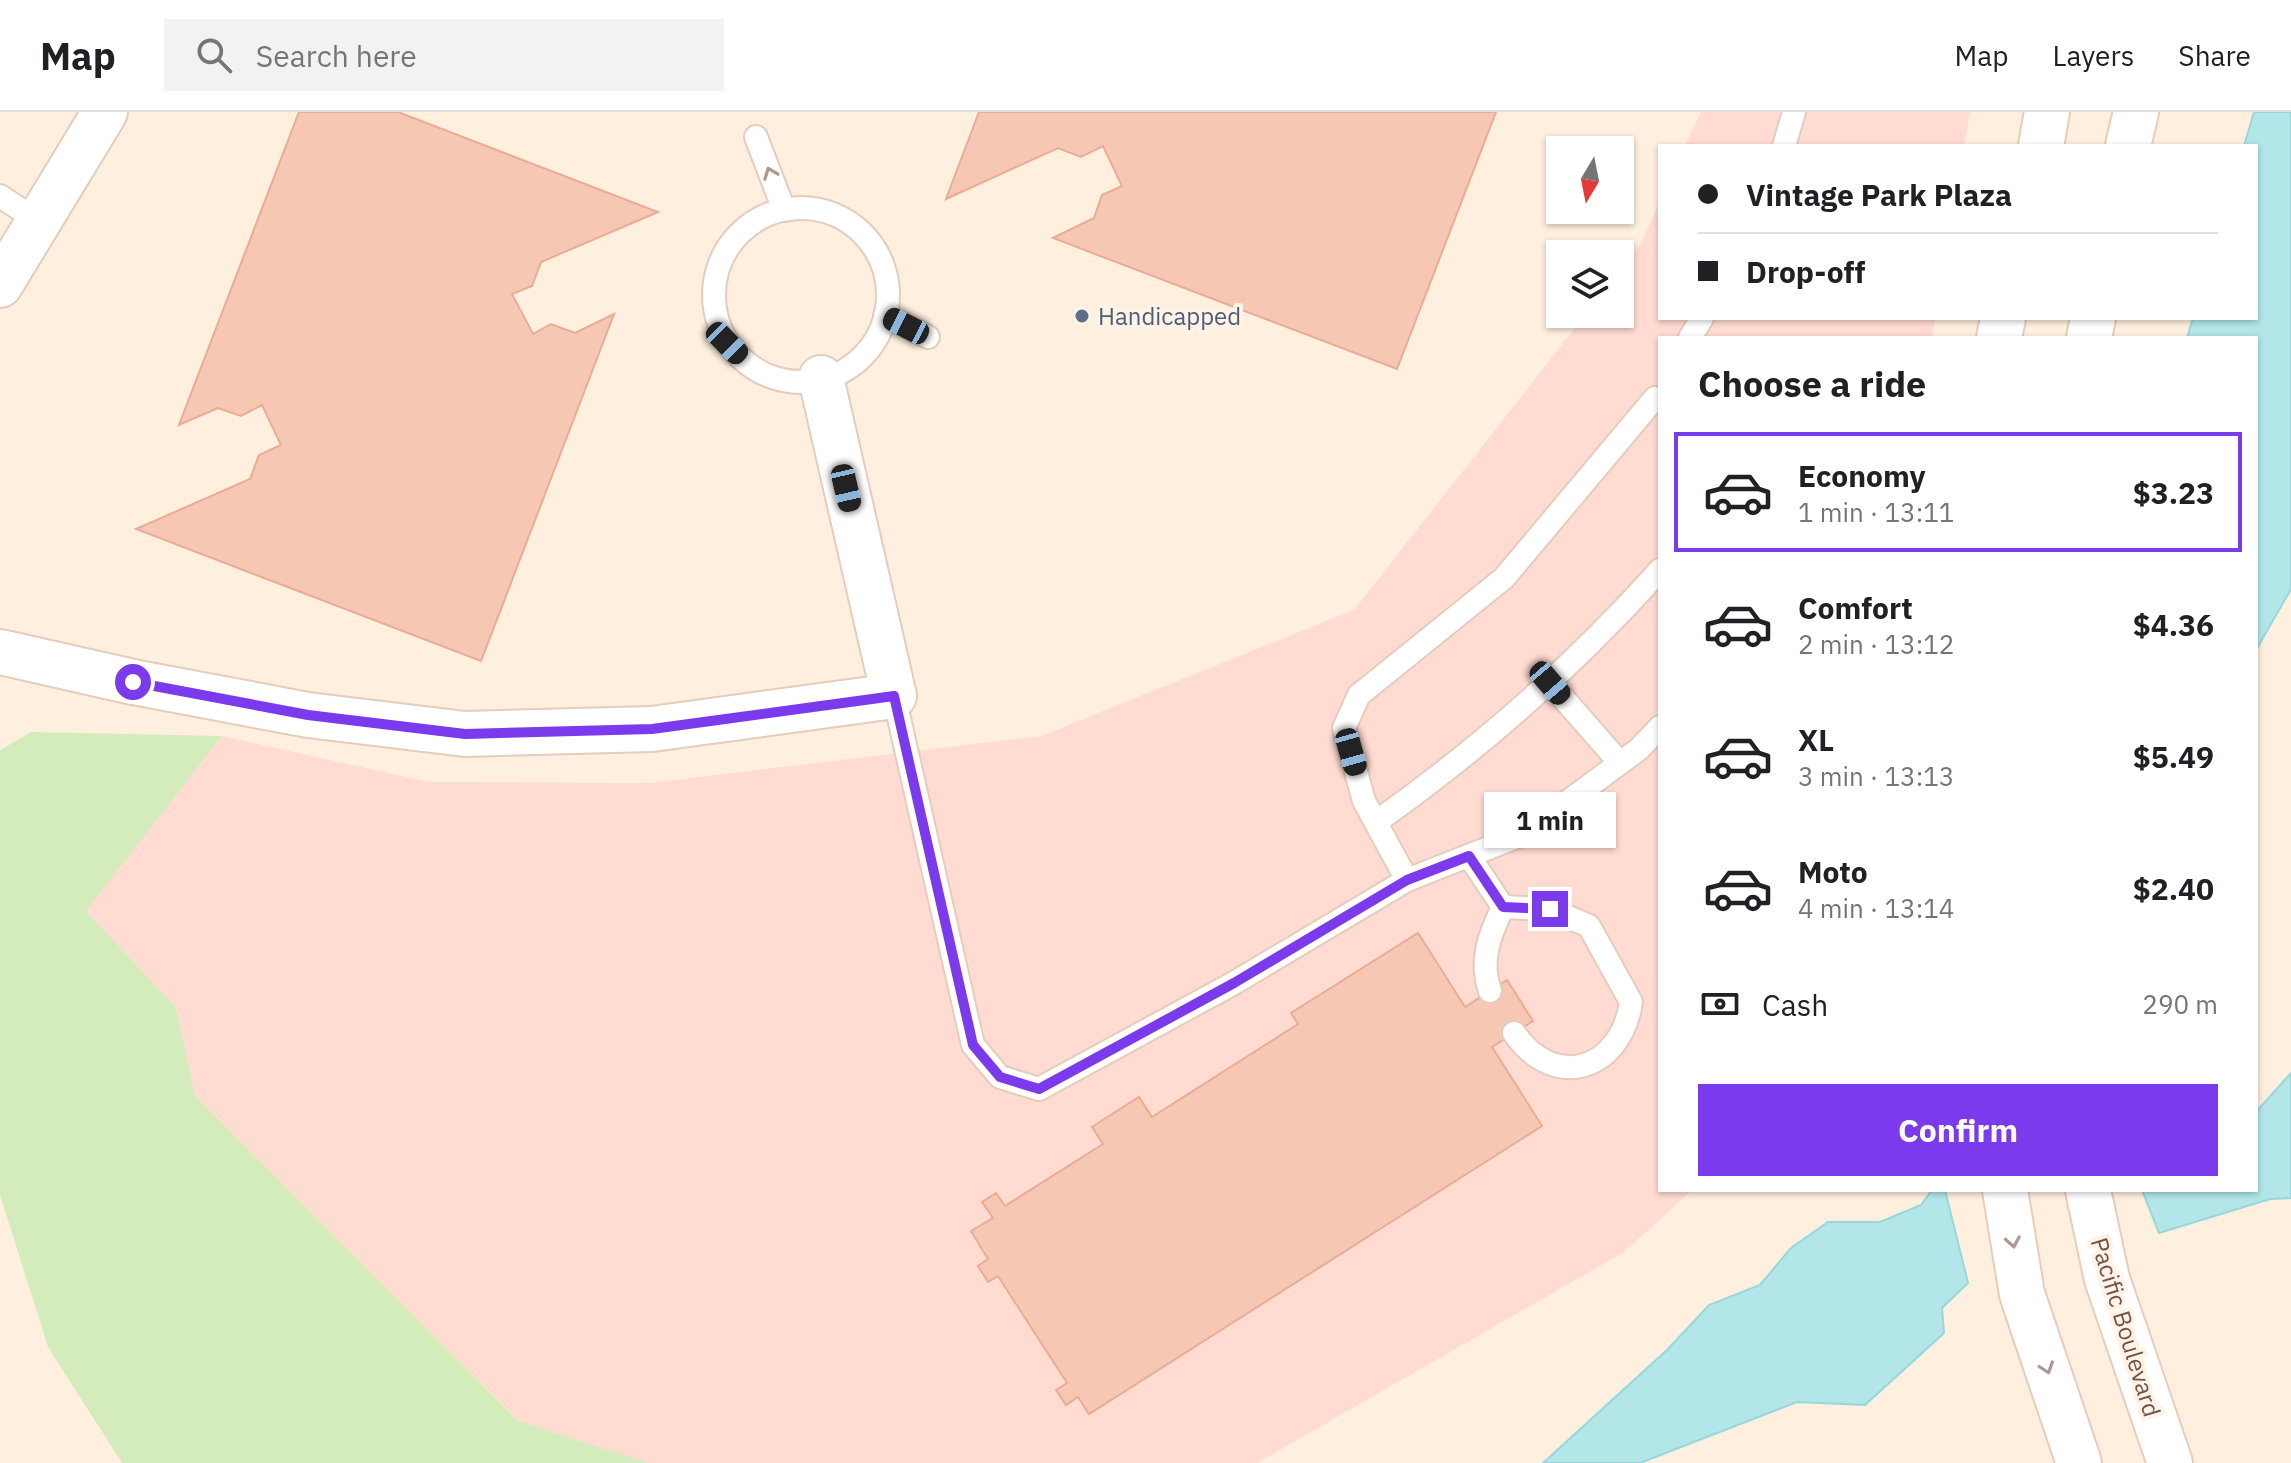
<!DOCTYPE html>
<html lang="en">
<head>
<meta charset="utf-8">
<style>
  :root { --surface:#fff; --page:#f2f2f2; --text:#202124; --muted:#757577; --line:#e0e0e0; --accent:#7c3aed }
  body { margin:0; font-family:"IBM Plex Sans",sans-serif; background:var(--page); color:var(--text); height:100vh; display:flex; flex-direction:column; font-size:30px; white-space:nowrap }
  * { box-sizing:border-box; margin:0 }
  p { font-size:26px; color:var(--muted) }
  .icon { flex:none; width:44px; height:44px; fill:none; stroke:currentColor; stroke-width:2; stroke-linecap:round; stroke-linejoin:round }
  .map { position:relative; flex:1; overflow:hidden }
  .side { position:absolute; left:1658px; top:224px; width:600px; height:856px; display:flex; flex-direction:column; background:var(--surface); border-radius:0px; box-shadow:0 2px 6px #0004 }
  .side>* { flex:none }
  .top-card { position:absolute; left:1658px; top:32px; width:600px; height:176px; border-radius:0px; box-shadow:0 2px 6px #0004; display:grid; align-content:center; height:176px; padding:0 40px; background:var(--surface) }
  .needle { width:52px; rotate:190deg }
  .buttons { position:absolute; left:1546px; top:24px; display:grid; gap:16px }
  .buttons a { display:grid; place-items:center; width:88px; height:88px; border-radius:0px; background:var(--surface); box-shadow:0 2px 6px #0004; font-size:40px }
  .end { position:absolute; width:36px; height:36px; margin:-18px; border:10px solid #7c3aed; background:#fff; box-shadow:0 0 0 4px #fff }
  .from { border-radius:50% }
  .bubble { position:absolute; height:56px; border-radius:0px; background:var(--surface); box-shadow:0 2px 6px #0004; font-size:26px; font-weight:700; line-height:56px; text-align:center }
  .car { position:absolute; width:24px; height:48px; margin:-24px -12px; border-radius:10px; box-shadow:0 0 6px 2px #0007; background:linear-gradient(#222 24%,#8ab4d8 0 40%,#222 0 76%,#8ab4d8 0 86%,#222 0) }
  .top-card b { display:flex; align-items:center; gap:28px; height:76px; font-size:30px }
  .top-card b+b { border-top:2px solid var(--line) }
  .top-card i { width:20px; height:20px; background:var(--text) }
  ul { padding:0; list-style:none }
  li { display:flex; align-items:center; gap:24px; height:120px; margin:0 16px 12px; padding:0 24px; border:4px solid transparent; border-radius:0px }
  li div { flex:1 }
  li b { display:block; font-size:30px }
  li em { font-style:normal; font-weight:700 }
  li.selected { border-color:var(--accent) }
  li>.icon { width:72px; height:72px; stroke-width:1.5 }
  h2 { padding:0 40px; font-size:36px; line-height:96px }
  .pay { display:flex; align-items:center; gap:20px; height:88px; padding:0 40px; font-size:30px }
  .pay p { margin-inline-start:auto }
  .cta { display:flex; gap:16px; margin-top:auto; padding:16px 40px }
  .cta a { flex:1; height:92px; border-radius:0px; background:var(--accent); color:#fff; font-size:32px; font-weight:700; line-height:92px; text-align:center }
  header { display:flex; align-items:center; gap:48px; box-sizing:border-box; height:112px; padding:0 40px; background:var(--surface); border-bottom:2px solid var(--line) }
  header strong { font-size:38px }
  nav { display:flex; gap:44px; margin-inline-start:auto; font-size:28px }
  .search { width:560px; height:72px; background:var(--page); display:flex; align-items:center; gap:20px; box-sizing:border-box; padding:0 28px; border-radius:0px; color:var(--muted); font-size:30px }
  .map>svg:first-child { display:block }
  .commercial { fill:#ffdbd2 }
  .green { fill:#d4ecbc }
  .water { fill:#b2e6e9; stroke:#97d7dc; stroke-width:2 }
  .building { fill:#f6c8b4; stroke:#eaac93; stroke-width:2 }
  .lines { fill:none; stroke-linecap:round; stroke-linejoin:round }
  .service-casing { stroke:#e5ccbd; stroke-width:26 }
  .minor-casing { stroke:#e5ccbd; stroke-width:48 }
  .secondary-casing { stroke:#eaccb9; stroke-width:48 }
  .service { stroke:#fff; stroke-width:22 }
  .minor { stroke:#fff; stroke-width:44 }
  .secondary { stroke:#fff; stroke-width:44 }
  .oneway { stroke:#ad978f }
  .route { stroke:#7c3aed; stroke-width:10 }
  .service-dot { fill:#5c6f8a; stroke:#fff3e7; stroke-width:3 }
  .labels { text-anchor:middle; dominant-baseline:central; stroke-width:8; stroke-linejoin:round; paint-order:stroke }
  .service-label { font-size:24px; fill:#4e5e75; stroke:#fff3e7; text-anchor:start }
  .street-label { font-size:24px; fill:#765244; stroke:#fff3e7 }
</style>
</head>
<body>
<header>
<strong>Map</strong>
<div class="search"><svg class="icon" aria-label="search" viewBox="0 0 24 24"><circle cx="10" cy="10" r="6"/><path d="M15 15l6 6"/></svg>Search here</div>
<nav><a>Map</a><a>Layers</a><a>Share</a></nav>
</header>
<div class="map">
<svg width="2291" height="1351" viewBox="0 0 2291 1351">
  <rect width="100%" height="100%" fill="#feefde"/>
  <g class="commercial">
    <path d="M 1701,0 L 1970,0 L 1964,34 L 1685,34 Z"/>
    <path d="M 1660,89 L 1660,206 L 1935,206 L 1932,226 L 1660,226 L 1660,1078 L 1692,1078 L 1624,1140 L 1257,1351 L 649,1351 L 519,1310 L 195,984 L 176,895 L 85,798 L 222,624 L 428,670 L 649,671 L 1041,624 L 1354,498 L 1586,202 L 1620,202 L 1620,158 L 1640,133 Z"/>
  </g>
  <path class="green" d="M 31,620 L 222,624 L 86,799 L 176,895 L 195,984 L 518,1309 L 649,1351 L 122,1351 L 48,1235 L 0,1083 L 0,638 Z"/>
  <g class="water">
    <path d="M 2254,0 L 2291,0 L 2291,477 L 2256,538 L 2256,226 L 2187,226 L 2193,206 L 2256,206 L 2256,34 L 2244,34 Z"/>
    <path d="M 2291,961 L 2291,1086 L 2270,1087 L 2159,1121 L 2142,1078 L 2256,1078 L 2256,1000 Z"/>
    <path d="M 1932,1078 L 1945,1078 L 1968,1171 L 1942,1196 L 1944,1221 L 1865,1293 L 1797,1290 L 1640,1351 L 1543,1351 L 1668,1237 L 1709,1193 L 1760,1173 L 1791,1136 L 1828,1110 L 1880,1110 L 1921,1093 Z"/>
  </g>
  <g class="building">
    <path d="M 299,0 L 398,0 L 658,100 L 541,150 L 532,174 L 512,182 L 533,222 L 551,212 L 575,221 L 614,202 L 481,549 L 136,417 L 250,367 L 259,343 L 281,333 L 262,293 L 241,304 L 218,296 L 179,313 Z"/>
    <path d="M 979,0 L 1496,0 L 1397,257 L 1053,126 L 1094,106 L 1102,83 L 1122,74 L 1103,34 L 1081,45 L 1058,36 L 946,87 Z"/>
    <path d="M 1418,821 L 1465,895 L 1507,868 L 1533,909 L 1492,935 L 1542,1014 L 1089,1302 L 1078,1285 L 1066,1293 L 1056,1278 L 1067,1271 L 998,1164 L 988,1170 L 978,1154 L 988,1147 L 971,1119 L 993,1106 L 982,1090 L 996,1081 L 1005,1094 L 1103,1032 L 1092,1015 L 1139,985 L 1152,1005 L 1298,912 L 1291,901 Z"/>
  </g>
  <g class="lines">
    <defs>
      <g id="service">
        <path d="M 756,25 L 784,98"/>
        <path d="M 1784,34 L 1794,0"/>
        <path d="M 0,84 L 41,111"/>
        <circle cx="801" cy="183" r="87"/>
        <path d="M 885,203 L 928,225"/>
        <path d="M 1690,226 L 1702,206"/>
        <path d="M 1550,571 L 1620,651"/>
        <path d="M 894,584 L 973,933 L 1000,965 L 1039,977 L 1234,871 L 1407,768 L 1524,722 L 1639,637 L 1660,615"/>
        <path d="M 1376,710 C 1481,636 1574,554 1660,458"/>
        <path d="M 1469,744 L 1503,795 L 1550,797 L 1589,814 L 1631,890 C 1621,958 1555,980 1514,921"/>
        <path d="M 1407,768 L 1364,689 L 1344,616 L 1359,583 L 1504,466 L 1655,286"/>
        <path d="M 1490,879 C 1479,848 1490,822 1503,795"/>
      </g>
      <g id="minor">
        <path d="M 0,173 L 105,0"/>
        <path d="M 0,540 L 133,570 L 308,603 L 465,622 L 652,617 L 894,584 L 821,266"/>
      </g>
      <g id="secondary">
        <path d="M 2041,34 L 2047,0"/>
        <path d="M 2128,34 L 2136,0"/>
        <path d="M 1999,226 L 2003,206"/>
        <path d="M 2089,226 L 2093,206"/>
        <path d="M 2005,1078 L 2022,1182 L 2079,1351"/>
        <path d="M 2088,1078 L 2107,1167 L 2170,1351"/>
      </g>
    </defs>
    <use href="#service" class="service-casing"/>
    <use href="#minor" class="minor-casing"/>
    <use href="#secondary" class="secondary-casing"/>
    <use href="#service" class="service"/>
    <use href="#minor" class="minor"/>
    <use href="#secondary" class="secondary"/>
  </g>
  <defs><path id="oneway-chevron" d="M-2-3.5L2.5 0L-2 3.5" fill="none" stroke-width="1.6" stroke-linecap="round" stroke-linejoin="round" transform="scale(2)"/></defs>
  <g class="oneway">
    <use href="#oneway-chevron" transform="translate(770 61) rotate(-111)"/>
    <use href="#oneway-chevron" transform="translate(2013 1130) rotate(80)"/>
    <use href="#oneway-chevron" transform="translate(2047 1256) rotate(71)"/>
  </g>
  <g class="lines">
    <path class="route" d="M 133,570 L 308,603 L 465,622 L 652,617 L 894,584 L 973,933 L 1000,965 L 1039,977 L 1234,871 L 1407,768 L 1469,744 L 1503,795 L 1550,797"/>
  </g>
  <circle class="service-dot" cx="1082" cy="204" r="8"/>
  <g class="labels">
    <g class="service-label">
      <text x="1098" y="204">Handicapped</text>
    </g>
    <g class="street-label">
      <text transform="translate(2126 1215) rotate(73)">Pacific Boulevard</text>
    </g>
  </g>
</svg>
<div class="buttons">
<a><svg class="needle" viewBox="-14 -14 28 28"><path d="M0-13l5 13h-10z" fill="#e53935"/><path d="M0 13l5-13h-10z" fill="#757577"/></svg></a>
<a><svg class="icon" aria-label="layers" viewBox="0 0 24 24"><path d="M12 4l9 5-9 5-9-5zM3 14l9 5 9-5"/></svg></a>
</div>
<i class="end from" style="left:133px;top:570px"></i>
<i class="end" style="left:1550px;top:797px"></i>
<div class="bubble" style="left:1484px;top:680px;width:132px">1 min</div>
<i class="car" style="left:906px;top:214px;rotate:297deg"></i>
<i class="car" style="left:727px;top:231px;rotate:135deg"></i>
<i class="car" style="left:846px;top:376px;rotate:167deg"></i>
<i class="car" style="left:1550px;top:571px;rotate:139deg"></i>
<i class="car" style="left:1351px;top:640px;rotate:164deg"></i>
<div class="top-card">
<b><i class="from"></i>Vintage Park Plaza</b>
<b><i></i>Drop-off</b>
</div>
<section class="side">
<h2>Choose a ride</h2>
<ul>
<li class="selected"><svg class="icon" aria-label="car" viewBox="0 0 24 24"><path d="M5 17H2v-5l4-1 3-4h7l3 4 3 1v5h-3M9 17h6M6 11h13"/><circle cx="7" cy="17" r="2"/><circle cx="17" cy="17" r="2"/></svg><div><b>Economy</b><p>1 min · 13:11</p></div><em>$3.23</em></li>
<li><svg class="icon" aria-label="car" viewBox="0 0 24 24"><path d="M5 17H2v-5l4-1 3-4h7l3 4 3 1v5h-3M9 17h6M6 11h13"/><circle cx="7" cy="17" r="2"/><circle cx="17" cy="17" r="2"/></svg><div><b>Comfort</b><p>2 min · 13:12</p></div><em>$4.36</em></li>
<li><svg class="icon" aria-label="car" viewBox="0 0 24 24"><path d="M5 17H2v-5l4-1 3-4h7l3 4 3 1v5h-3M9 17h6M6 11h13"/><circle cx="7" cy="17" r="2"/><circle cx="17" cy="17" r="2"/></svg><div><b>XL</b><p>3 min · 13:13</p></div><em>$5.49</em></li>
<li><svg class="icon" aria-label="car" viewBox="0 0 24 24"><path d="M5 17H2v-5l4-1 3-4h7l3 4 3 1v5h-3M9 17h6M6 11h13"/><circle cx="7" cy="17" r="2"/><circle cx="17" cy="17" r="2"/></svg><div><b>Moto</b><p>4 min · 13:14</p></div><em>$2.40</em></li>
</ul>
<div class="pay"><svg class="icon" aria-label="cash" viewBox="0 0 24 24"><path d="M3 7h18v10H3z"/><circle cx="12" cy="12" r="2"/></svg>Cash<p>290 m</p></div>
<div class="cta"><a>Confirm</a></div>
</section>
</div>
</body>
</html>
